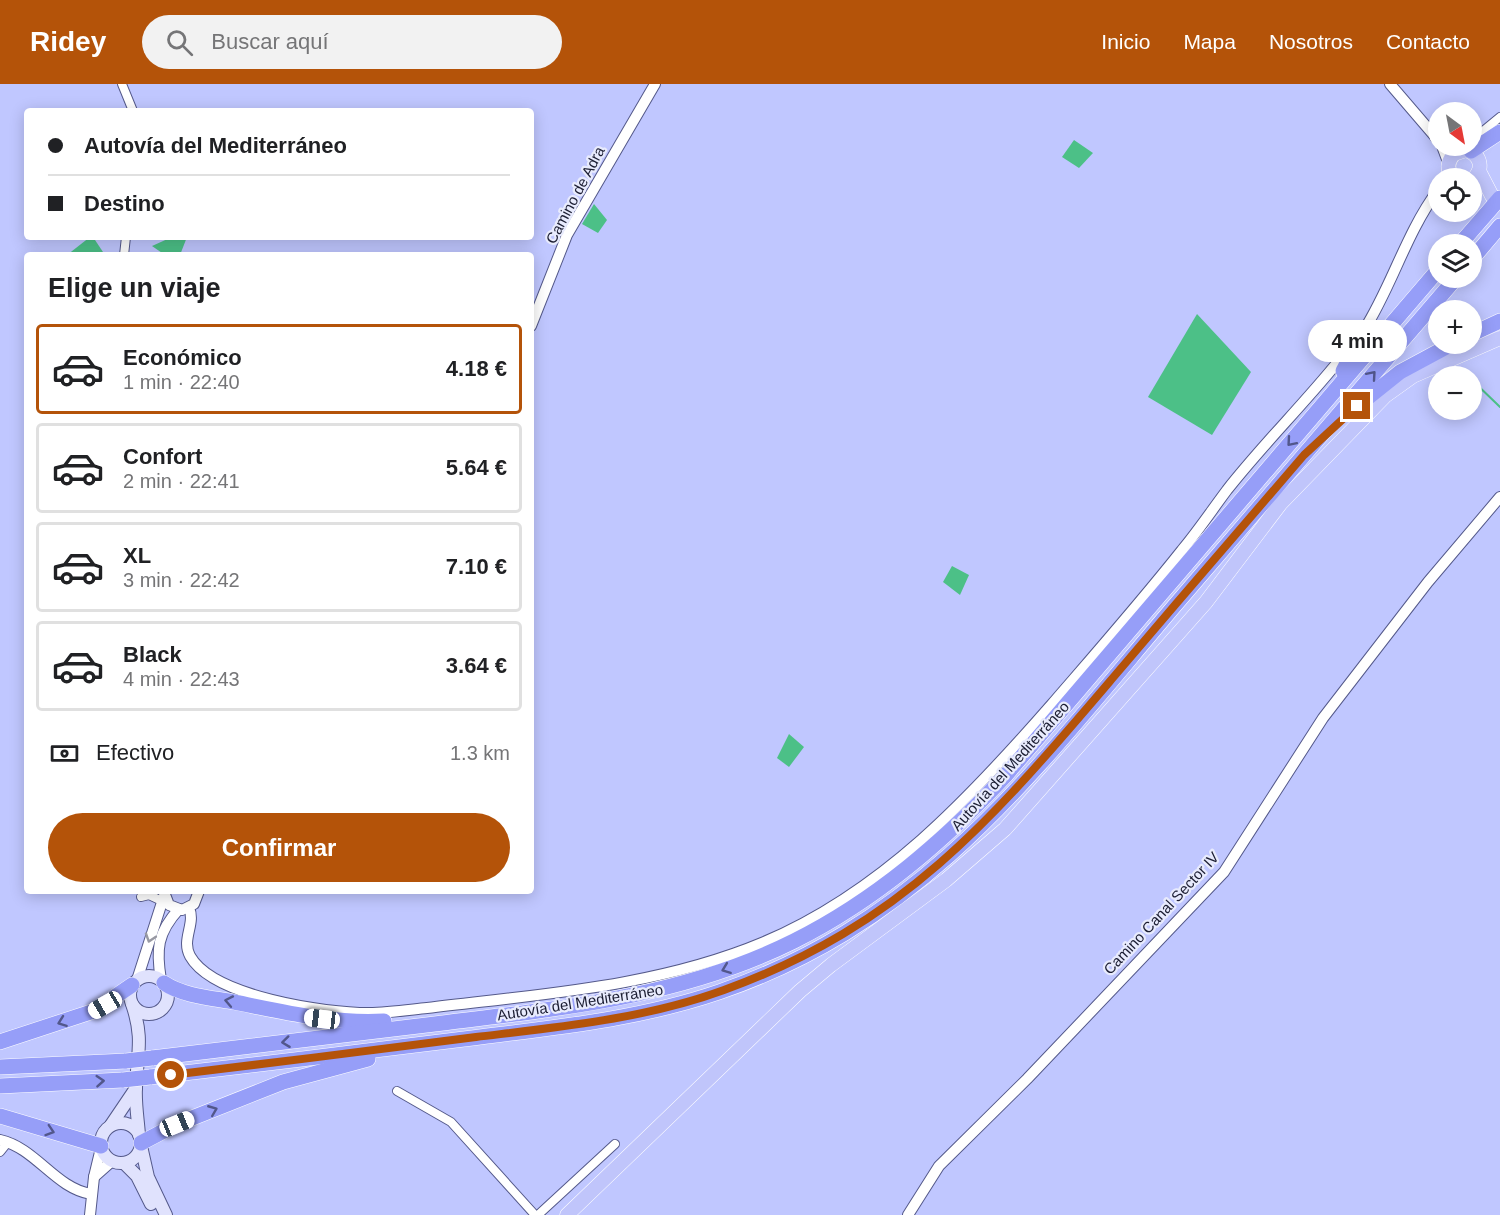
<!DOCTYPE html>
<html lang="es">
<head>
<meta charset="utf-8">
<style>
  :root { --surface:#fff; --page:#f2f2f2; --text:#202124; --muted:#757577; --line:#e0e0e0; --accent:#b45309 }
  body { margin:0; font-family:Helvetica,sans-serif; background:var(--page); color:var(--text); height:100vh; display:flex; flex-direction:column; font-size:22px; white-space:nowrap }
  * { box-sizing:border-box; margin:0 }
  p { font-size:20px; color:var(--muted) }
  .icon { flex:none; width:33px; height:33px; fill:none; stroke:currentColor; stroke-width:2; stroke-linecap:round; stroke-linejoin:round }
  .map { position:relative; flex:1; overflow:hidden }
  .sheet { position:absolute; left:24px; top:168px; width:510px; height:642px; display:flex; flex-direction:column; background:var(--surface); border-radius:6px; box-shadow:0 3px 15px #0003 }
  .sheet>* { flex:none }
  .hud { position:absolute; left:24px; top:24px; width:510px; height:132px; border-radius:6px; box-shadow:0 3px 15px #0003; display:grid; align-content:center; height:132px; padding:0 24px; background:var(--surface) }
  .needle { width:39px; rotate:148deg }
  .buttons { position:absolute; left:1428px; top:18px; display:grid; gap:12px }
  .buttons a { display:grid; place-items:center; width:54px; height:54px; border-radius:50%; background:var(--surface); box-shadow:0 3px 15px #0003; font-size:30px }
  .end { position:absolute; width:27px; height:27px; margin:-14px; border:8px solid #b45309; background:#fff; box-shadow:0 0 0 3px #fff }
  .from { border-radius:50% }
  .bubble { position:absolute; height:42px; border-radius:21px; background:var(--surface); box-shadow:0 3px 15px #0003; font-size:20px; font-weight:800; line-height:42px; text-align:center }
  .car { position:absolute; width:18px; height:36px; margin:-18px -9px; border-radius:8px; box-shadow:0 0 4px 2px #0007; background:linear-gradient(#fff 24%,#345 0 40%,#fff 0 76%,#345 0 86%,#fff 0) }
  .hud b { display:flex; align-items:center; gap:21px; height:57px; font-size:22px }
  .hud b+b { border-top:2px solid var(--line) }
  .hud i { width:15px; height:15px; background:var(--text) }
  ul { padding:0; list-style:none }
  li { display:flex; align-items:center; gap:18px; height:90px; margin:0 12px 9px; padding:0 12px; border:3px solid var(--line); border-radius:6px }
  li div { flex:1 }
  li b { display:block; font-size:22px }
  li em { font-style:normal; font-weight:800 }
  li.on { border-color:var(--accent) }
  li>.icon { width:54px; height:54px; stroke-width:1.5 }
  h2 { padding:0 24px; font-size:27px; line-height:72px }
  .pay { display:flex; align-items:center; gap:15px; height:66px; padding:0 24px; font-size:22px }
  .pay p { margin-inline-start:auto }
  .cta { display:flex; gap:12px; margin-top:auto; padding:12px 24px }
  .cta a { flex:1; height:69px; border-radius:36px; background:var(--accent); color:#fff; font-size:24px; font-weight:800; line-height:69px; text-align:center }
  header { display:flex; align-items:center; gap:36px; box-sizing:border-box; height:84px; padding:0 30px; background:var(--accent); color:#fff }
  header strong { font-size:28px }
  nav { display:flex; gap:33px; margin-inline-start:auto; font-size:21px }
  .search { width:420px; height:54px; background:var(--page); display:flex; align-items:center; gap:15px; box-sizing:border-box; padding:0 21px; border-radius:33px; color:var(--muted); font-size:22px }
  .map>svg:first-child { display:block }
  .water { fill:#4cc087 }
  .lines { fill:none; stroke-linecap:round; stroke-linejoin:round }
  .stream { stroke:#4cc087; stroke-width:2 }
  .minor-casing { stroke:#54598a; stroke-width:10 }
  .tertiary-casing { stroke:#54598a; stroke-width:12 }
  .secondary-casing { stroke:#54598a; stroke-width:14 }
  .primary-casing { stroke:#fff; stroke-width:15 }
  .motorway-casing { stroke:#fff; stroke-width:16 }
  .minor { stroke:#fff; stroke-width:8 }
  .tertiary { stroke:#fff; stroke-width:10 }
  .secondary { stroke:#e0e2fd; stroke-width:12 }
  .primary { stroke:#c0c5fb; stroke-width:14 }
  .motorway { stroke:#969ef8; stroke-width:15 }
  .motorway-bridge-casing { stroke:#fff; stroke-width:16; stroke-linecap:butt }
  .motorway-bridge { stroke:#969ef8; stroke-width:15 }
  .oneway { stroke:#52578b }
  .oneway2 { stroke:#9899a3 }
  .route { stroke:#b45309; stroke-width:8 }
  .labels { text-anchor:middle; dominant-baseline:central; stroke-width:4.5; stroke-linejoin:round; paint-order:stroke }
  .street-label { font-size:15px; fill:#1b1d32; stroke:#e8ebfd }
</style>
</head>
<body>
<header>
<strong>Ridey</strong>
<div class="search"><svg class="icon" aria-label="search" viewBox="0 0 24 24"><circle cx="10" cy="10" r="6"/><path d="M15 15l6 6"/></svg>Buscar aquí</div>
<nav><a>Inicio</a><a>Mapa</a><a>Nosotros</a><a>Contacto</a></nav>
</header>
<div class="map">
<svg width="1500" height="1131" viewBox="0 0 1500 1131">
  <rect width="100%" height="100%" fill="#c0c7ff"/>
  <g class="water">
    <path d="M 1074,56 L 1093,69 L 1079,84 L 1062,73 Z"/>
    <path d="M 594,120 L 607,136 L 598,149 L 582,140 Z"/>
    <path d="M 90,153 L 93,153 L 105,171 L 67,171 Z"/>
    <path d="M 172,153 L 187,153 L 180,171 L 165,171 L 152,162 Z"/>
    <path d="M 1197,230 L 1251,288 L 1212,351 L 1148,313 Z"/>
    <path d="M 952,482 L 969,491 L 960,511 L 943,498 Z"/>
    <path d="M 789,650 L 804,663 L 789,683 L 777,674 Z"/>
  </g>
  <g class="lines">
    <g class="stream">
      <path d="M 1463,288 L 1468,292"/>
      <path d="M 1472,296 L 1500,323"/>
    </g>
    <defs>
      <g id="minor">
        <path d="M 122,0 L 133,27"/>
        <path d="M 1472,56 L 1500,33"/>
        <path d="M 124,171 L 126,153"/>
        <path d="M 141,813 L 149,811 L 162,817"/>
        <path d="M 397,1007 L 451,1038 L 535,1131"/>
        <path d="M 0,1068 L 8,1058"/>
        <path d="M 538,1131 L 615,1060"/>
      </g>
      <g id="tertiary">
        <path d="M 1390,0 L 1438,56"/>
        <path d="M 1442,62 L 1448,78"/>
        <path d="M 531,242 L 567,151 L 655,0"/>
        <path d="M 164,808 L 169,821 L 182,826 L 194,820 L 199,807"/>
        <path d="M 189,824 C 196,840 181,855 190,872 C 213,913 325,929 369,929 C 388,929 408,926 427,924 C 541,910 657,903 764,858 C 882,808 969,715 1052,620 C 1096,569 1140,519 1182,466 C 1198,447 1212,426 1227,406 C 1260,364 1298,326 1332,285 C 1342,273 1355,260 1364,246 C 1392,202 1406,149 1438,106"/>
        <path d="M 137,896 L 164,812"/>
        <path d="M 161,896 C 156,866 157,849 179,825"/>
        <path d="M 0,1056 C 36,1064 55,1104 91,1110"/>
        <path d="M 94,1093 L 112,1077"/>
        <path d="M 90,1131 L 94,1093 L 101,1064"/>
        <path d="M 908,1131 L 939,1082 L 1027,995 L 1224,788 L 1323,634 L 1428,498 L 1500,413"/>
      </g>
      <g id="secondary">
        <circle cx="149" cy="911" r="19"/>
        <path d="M 132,920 C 144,955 137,969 136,1004 C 135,1019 138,1036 139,1051"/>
        <circle cx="121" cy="1059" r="20"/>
        <path d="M 111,1041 L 136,1004"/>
        <path d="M 141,1062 L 148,1093 L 166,1131"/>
        <path d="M 124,1079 L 137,1092 L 151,1120"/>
      </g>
      <g id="primary">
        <path d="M 1479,87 L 1492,112"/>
        <path d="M 1454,94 C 1446,87 1447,78 1454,70 L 1466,66 C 1482,71 1484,86 1472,96"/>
        <path d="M 567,1131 L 800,907 L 831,881 L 946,796 L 1005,745 L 1206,518 L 1281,419 L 1385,312 L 1413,292 L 1500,254"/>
      </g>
      <g id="motorway">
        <path d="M 1471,67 L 1500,48"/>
        <path d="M 1460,160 L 1500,114"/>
        <path d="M 1472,175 L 1500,142"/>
        <path d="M 1472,250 L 1500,237"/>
        <path d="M 1343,287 L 1364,247"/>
        <path d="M 1350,328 L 1400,288 L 1452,260"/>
        <path d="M 164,899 C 183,912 212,914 234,918 C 284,928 333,940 384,937"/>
        <path d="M 0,958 L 94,927 L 132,901"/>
        <path d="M 152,974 C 249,963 346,951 443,939 C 564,924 684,912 794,857 C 876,816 944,757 1006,691 L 1438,186"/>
        <path d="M 0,983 L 126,977"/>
        <path d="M 150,993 C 255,981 359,968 464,955 C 550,944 637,936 719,908 C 929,836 1038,682 1176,520 C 1269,411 1363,303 1456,194"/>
        <path d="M 0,1002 L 123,996"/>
        <path d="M 0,1032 L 101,1062"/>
        <path d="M 141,1059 L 177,1040 L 283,998 L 368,975"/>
      </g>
    </defs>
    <use href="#minor" class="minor-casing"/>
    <use href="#tertiary" class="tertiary-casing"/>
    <use href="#secondary" class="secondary-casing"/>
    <use href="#primary" class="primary-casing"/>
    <use href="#motorway" class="motorway-casing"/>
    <use href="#minor" class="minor"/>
    <use href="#tertiary" class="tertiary"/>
    <use href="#secondary" class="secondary"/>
    <use href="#primary" class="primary"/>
    <use href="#motorway" class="motorway"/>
    <defs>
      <g id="motorway-bridge">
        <path d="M 126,977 L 152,974"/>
        <path d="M 123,996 L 150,993"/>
      </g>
    </defs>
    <use href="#motorway-bridge" class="motorway-bridge-casing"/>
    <use href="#motorway-bridge" class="motorway-bridge"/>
  </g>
  <defs><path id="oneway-chevron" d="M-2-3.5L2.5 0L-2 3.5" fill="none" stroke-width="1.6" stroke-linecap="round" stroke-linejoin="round" transform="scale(1.5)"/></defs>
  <g class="oneway">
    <use href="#oneway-chevron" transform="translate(1372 291) rotate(-49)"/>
    <use href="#oneway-chevron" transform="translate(1291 358) rotate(131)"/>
    <use href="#oneway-chevron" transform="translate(726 885) rotate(159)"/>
    <use href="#oneway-chevron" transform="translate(229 917) rotate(-169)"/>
    <use href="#oneway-chevron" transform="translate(62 938) rotate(160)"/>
    <use href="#oneway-chevron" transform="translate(286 958) rotate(173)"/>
    <use href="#oneway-chevron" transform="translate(100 997) rotate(-4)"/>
    <use href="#oneway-chevron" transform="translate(213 1026) rotate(-22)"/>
    <use href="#oneway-chevron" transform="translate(50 1047) rotate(18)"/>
  </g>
  <use class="oneway2" href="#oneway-chevron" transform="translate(150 854) rotate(108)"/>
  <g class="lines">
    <path class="route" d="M 171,991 C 273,979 374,966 476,953 C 559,943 645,935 724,906 C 906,840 996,731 1117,589 C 1179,516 1242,443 1304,371 L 1357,322"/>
  </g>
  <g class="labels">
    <g class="street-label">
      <text transform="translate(575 111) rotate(-62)">Camino de Adra</text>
      <text transform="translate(1010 682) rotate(-48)">Autovía del Mediterráneo</text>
      <text transform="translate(1161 829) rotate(-47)">Camino Canal Sector IV</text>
      <text transform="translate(580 918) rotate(-9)">Autovía del Mediterráneo</text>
    </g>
  </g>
</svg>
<div class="buttons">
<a><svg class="needle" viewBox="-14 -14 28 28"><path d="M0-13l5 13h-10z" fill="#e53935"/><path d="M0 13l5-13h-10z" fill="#757577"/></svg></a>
<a><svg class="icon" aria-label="locate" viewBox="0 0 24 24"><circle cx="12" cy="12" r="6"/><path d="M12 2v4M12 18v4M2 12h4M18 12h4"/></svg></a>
<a><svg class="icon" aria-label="layers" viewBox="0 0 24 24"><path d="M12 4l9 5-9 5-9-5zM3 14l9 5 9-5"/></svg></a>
<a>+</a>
<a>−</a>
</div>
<i class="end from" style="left:171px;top:991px"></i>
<i class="end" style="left:1357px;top:322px"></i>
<div class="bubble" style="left:1308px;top:236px;width:99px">4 min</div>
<i class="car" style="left:105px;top:921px;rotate:240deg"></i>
<i class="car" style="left:322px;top:935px;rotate:277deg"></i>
<i class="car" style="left:177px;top:1040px;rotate:68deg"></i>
<div class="hud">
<b><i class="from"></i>Autovía del Mediterráneo</b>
<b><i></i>Destino</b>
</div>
<section class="sheet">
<h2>Elige un viaje</h2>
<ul>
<li class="on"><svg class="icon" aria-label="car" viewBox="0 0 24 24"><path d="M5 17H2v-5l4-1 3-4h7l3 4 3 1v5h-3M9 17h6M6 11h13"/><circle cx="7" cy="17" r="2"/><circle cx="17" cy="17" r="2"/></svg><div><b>Económico</b><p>1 min · 22:40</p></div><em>4.18 €</em></li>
<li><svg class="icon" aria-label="car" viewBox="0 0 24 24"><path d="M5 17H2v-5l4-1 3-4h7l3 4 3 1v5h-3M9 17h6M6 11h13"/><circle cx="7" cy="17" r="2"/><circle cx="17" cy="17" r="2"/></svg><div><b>Confort</b><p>2 min · 22:41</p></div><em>5.64 €</em></li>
<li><svg class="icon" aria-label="car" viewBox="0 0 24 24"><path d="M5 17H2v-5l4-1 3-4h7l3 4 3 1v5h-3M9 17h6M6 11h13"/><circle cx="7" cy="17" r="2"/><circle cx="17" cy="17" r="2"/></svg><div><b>XL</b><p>3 min · 22:42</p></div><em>7.10 €</em></li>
<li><svg class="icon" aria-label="car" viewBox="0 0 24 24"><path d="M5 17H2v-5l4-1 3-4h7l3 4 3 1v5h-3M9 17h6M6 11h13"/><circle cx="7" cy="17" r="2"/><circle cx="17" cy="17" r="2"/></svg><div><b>Black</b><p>4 min · 22:43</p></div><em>3.64 €</em></li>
</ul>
<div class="pay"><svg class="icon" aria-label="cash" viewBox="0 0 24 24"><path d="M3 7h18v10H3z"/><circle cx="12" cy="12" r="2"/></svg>Efectivo<p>1.3 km</p></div>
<div class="cta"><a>Confirmar</a></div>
</section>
</div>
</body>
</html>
